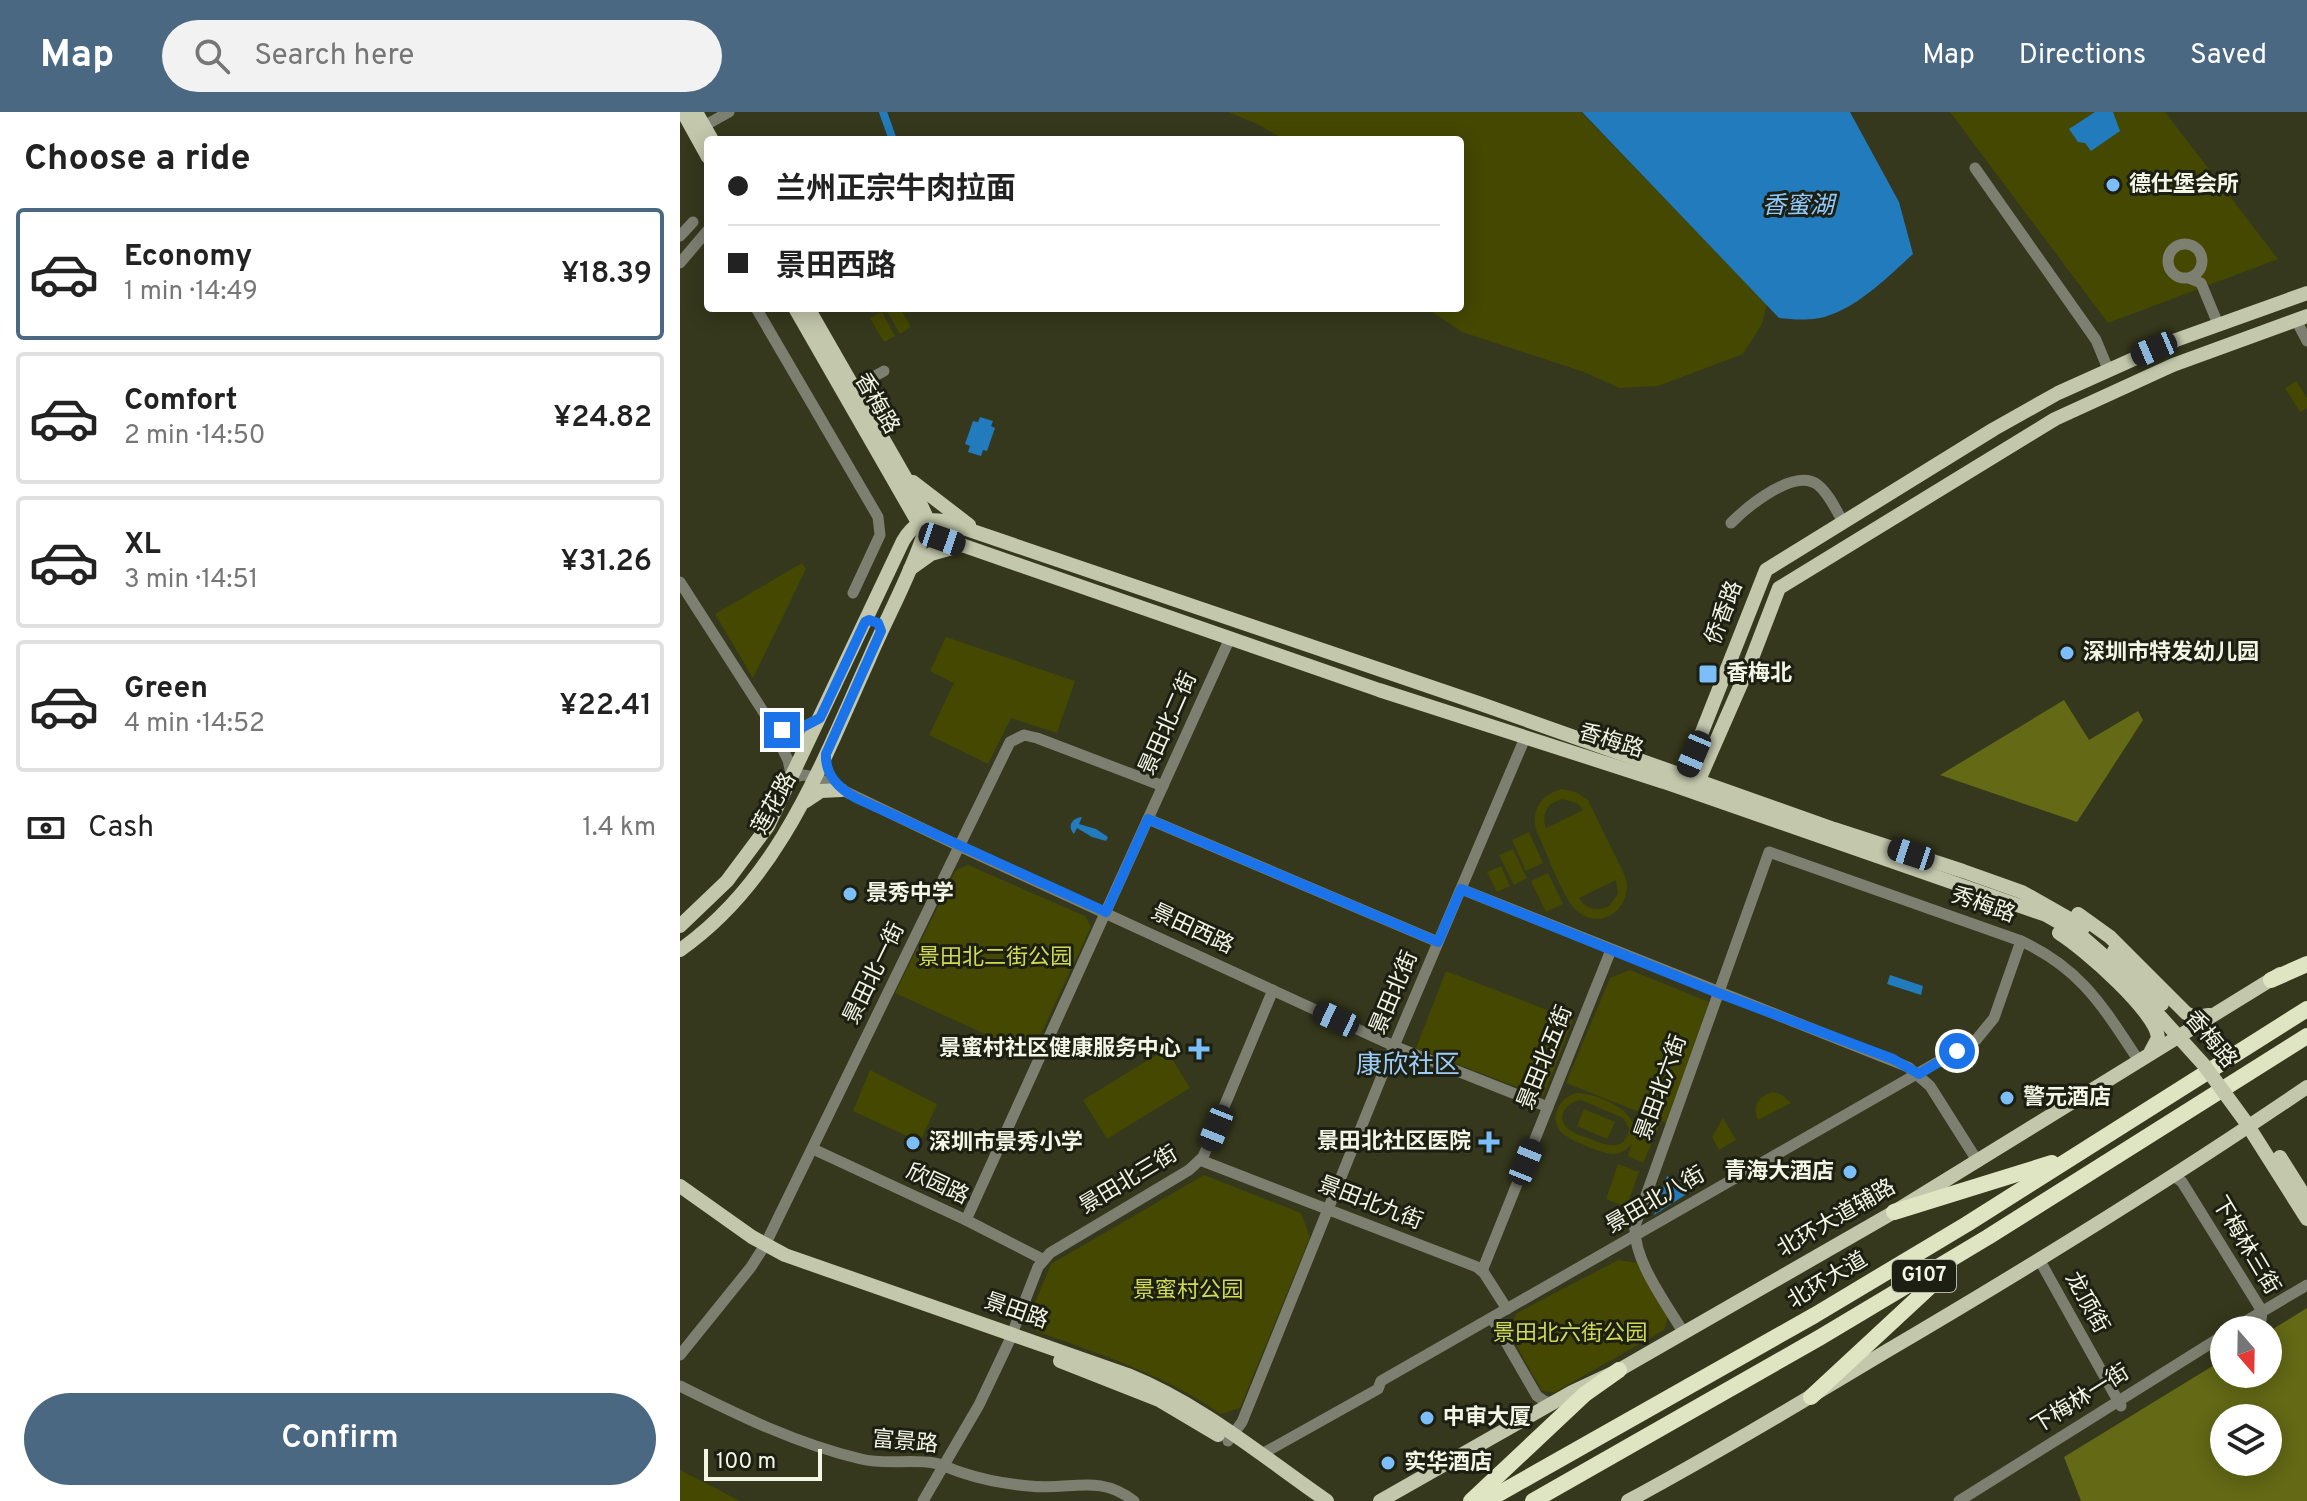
<!DOCTYPE html>
<html lang="en">
<head>
<meta charset="utf-8">
<style>
  :root { --surface:#fff; --page:#f2f2f2; --text:#222; --muted:#767676; --line:#e0e0e0; --accent:#4a6882 }
  body { margin:0; font-family:Overpass,"Noto Sans SC",sans-serif; background:var(--page); color:var(--text); height:100vh; display:flex; flex-direction:column; font-size:30px; white-space:nowrap }
  * { box-sizing:border-box; margin:0 }
  p { font-size:26px; color:var(--muted) }
  .icon { flex:none; width:44px; height:44px; fill:none; stroke:currentColor; stroke-width:2; stroke-linecap:round; stroke-linejoin:round }
  .map { position:relative; flex:1; overflow:hidden }
  .sheet { display:flex; flex-direction:column; background:var(--surface); width:680px }
  .sheet>* { flex:none }
  .top-card { position:absolute; left:24px; top:24px; width:760px; height:176px; border-radius:8px; box-shadow:0 4px 20px #0003; display:grid; align-content:center; height:176px; padding:0 24px; background:var(--surface) }
  .needle { width:52px; rotate:160deg }
  .tools { position:absolute; left:1530px; top:1204px; display:grid; gap:16px }
  .tools a { display:grid; place-items:center; width:72px; height:72px; border-radius:50%; background:var(--surface); box-shadow:0 4px 20px #0003; font-size:40px }
  .scale { position:absolute; left:24px; bottom:20px; width:118px; box-sizing:border-box; padding-left:8px; border:4px solid #f3f6e5; border-top:0; font-size:22px; line-height:28px; white-space:nowrap; color:#f3f6e5; -webkit-text-stroke:6px #1d1f12; paint-order:stroke }
  .end { position:absolute; width:36px; height:36px; margin:-18px; border:10px solid #1a73e8; background:#fff; box-shadow:0 0 0 4px #fff }
  .from { border-radius:50% }
  .car { position:absolute; width:24px; height:48px; margin:-24px -12px; border-radius:10px; box-shadow:0 0 6px 2px #0007; background:linear-gradient(#222 24%,#8ab4d8 0 40%,#222 0 76%,#8ab4d8 0 86%,#222 0) }
  .top-card b { display:flex; align-items:center; gap:28px; height:76px; font-size:30px }
  .top-card b+b { border-top:2px solid var(--line) }
  .top-card i { width:20px; height:20px; background:var(--text) }
  ul { padding:0; list-style:none }
  li { display:flex; align-items:center; gap:24px; height:132px; margin:0 16px 12px; padding:0 8px; border:4px solid var(--line); border-radius:8px }
  li div { flex:1 }
  li b { display:block; font-size:30px }
  li em { font-style:normal; font-weight:600 }
  li.selected { border-color:var(--accent) }
  li>.icon { width:72px; height:72px; stroke-width:1.5 }
  h2 { padding:0 24px; font-size:36px; line-height:96px }
  .pay { display:flex; align-items:center; gap:20px; height:88px; padding:0 24px; font-size:30px }
  .pay p { margin-inline-start:auto }
  .primary-button { display:flex; gap:16px; margin-top:auto; padding:16px 24px }
  .primary-button a { flex:1; height:92px; border-radius:48px; background:var(--accent); color:#fff; font-size:32px; font-weight:600; line-height:92px; text-align:center }
  header { display:flex; align-items:center; gap:48px; box-sizing:border-box; height:112px; padding:0 40px; background:var(--accent); color:#fff }
  header strong { font-size:38px }
  nav { display:flex; gap:44px; margin-inline-start:auto; font-size:28px }
  .search { width:560px; height:72px; background:var(--page); display:flex; align-items:center; gap:20px; box-sizing:border-box; padding:0 28px; border-radius:44px; color:var(--muted); font-size:30px }
  main { display:flex; flex:1; min-height:0 }
  .map>svg:first-child { display:block }
  .green { fill:#444801; fill-rule:evenodd }
  .forest { fill:#636915; fill-rule:evenodd }
  .water { fill:#227bbc }
  .lines { fill:none; stroke-linecap:round; stroke-linejoin:round }
  .canal { stroke:#227bbc; stroke-width:8 }
  .minor { stroke:#7d7f71; stroke-width:11 }
  .major { stroke:#c3c7ab; stroke-width:14 }
  .highway { stroke:#dfe4c2; stroke-width:16 }
  .major-bridge { stroke:#c3c7ab; stroke-width:14 }
  .route { stroke:#1a73e8; stroke-width:10 }
  .poi-dot { fill:#7bbef8; stroke:#1d1f12; stroke-width:3 }
  .labels { text-anchor:middle; dominant-baseline:central; stroke-width:6; stroke-linejoin:round; paint-order:stroke }
  .shield { fill:#1d1f12; stroke:#b3b6a6; stroke-width:2 }
  .shield-label { font-size:20px; font-weight:bold; fill:#f3f6e5 }
  .poi-label { font-size:22px; font-weight:bold; fill:#f3f6e5; stroke:#1d1f12; text-anchor:start }
  .street-label { font-size:22px; fill:#f3f6e5; stroke:#1d1f12 }
  .park-label { font-size:22px; fill:#d0db52; stroke:#1d1f12 }
  .water-label { font-size:24px; font-style:italic; fill:#8fcafe; stroke:#1d1f12 }
  .quarter-label { font-size:26px; fill:#9ccdf8; stroke:#1d1f12 }
</style>
</head>
<body>
<header>
<strong>Map</strong>
<div class="search"><svg class="icon" aria-label="search" viewBox="0 0 24 24"><circle cx="10" cy="10" r="6"/><path d="M15 15l6 6"/></svg>Search here</div>
<nav><a>Map</a><a>Directions</a><a>Saved</a></nav>
</header>
<main>
<section class="sheet">
<h2>Choose a ride</h2>
<ul>
<li class="selected"><svg class="icon" aria-label="car" viewBox="0 0 24 24"><path d="M5 17H2v-5l4-1 3-4h7l3 4 3 1v5h-3M9 17h6M6 11h13"/><circle cx="7" cy="17" r="2"/><circle cx="17" cy="17" r="2"/></svg><div><b>Economy</b><p>1 min · 14:49</p></div><em>¥18.39</em></li>
<li><svg class="icon" aria-label="car" viewBox="0 0 24 24"><path d="M5 17H2v-5l4-1 3-4h7l3 4 3 1v5h-3M9 17h6M6 11h13"/><circle cx="7" cy="17" r="2"/><circle cx="17" cy="17" r="2"/></svg><div><b>Comfort</b><p>2 min · 14:50</p></div><em>¥24.82</em></li>
<li><svg class="icon" aria-label="car" viewBox="0 0 24 24"><path d="M5 17H2v-5l4-1 3-4h7l3 4 3 1v5h-3M9 17h6M6 11h13"/><circle cx="7" cy="17" r="2"/><circle cx="17" cy="17" r="2"/></svg><div><b>XL</b><p>3 min · 14:51</p></div><em>¥31.26</em></li>
<li><svg class="icon" aria-label="car" viewBox="0 0 24 24"><path d="M5 17H2v-5l4-1 3-4h7l3 4 3 1v5h-3M9 17h6M6 11h13"/><circle cx="7" cy="17" r="2"/><circle cx="17" cy="17" r="2"/></svg><div><b>Green</b><p>4 min · 14:52</p></div><em>¥22.41</em></li>
</ul>
<div class="pay"><svg class="icon" aria-label="cash" viewBox="0 0 24 24"><path d="M3 7h18v10H3z"/><circle cx="12" cy="12" r="2"/></svg>Cash<p>1.4 km</p></div>
<div class="primary-button"><a>Confirm</a></div>
</section>
<div class="map">
<svg width="1627" height="1389" viewBox="0 0 1627 1389">
  <rect width="100%" height="100%" fill="#35381c"/>
  <g class="green">
    <path d="M 548,0 L 901,0 L 1087,193 L 1082,212 L 1063,242 L 978,274 L 939,276 L 904,260 L 782,220 L 746,196 L 780,196 L 780,28 L 605,28 L 577,12 Z"/>
    <path d="M 1270,0 L 1485,0 L 1598,147 L 1428,211 Z"/>
    <path d="M 220,196 L 231,215 L 220,222 L 206,197 Z"/>
    <path d="M 202,200 L 215,224 L 204,230 L 190,206 Z"/>
    <path d="M 1616,269 L 1627,286 L 1627,296 L 1620,300 L 1605,276 Z"/>
    <path d="M 122,451 L 126,457 L 73,566 L 35,502 Z"/>
    <path d="M 266,525 L 395,569 L 377,621 L 331,606 L 308,652 L 249,623 L 274,571 L 250,559 Z"/>
    <path d="M 882,677 L 896,680 L 908,688 L 945,764 C 955,793 923,821 897,799 C 883,787 866,739 857,720 C 850,699 861,682 882,677 ZM 883,687 L 897,691 L 903,698 L 866,716 C 861,701 868,690 883,687 ZM 936,768 L 938,782 L 929,794 C 917,800 906,797 899,786 Z"/>
    <path d="M 849,720 L 863,751 L 846,759 L 832,728 Z"/>
    <path d="M 833,737 L 847,766 L 834,773 L 819,743 Z"/>
    <path d="M 288,753 L 405,804 L 411,815 L 351,943 L 215,881 L 276,758 Z"/>
    <path d="M 821,754 L 830,774 L 817,780 L 807,760 Z"/>
    <path d="M 868,761 L 883,792 L 866,800 L 851,769 Z"/>
    <path d="M 950,858 L 1029,890 L 987,1011 L 886,971 L 930,866 Z"/>
    <path d="M 766,859 L 893,908 L 863,985 L 736,936 Z"/>
    <path d="M 486,937 L 510,976 L 427,1027 L 403,988 Z"/>
    <path d="M 190,958 L 257,992 L 240,1030 L 173,999 Z"/>
    <path d="M 1093,980 L 1102,983 L 1111,991 L 1078,1008 C 1072,994 1078,984 1093,980 Z"/>
    <path d="M 896,981 C 919,982 955,997 956,1022 L 963,1007 L 979,1014 L 963,1051 L 948,1044 L 952,1032 C 947,1037 942,1041 935,1042 C 925,1043 889,1028 882,1021 C 868,1006 879,986 896,981 ZM 901,988 L 943,1006 L 949,1016 C 946,1041 926,1033 910,1027 C 902,1024 892,1021 886,1015 C 876,1002 888,990 901,988 Z"/>
    <path d="M 904,997 L 935,1010 L 927,1027 L 897,1014 Z"/>
    <path d="M 1043,1006 L 1056,1028 L 1039,1038 L 1032,1025 Z"/>
    <path d="M 938,1052 L 959,1060 L 946,1095 L 926,1087 Z"/>
    <path d="M 524,1063 L 621,1101 L 630,1125 L 560,1296 L 541,1302 C 485,1263 419,1242 356,1219 L 349,1205 L 371,1152 Z"/>
    <path d="M 938,1148 L 958,1151 L 988,1205 L 984,1218 L 875,1280 L 862,1279 L 828,1218 L 837,1201 Z"/>
    <path d="M 0,1358 L 60,1389 L 0,1389 Z"/>
  </g>
  <g class="forest">
    <path d="M 1384,588 L 1409,628 L 1458,599 L 1463,608 L 1397,710 L 1260,663 Z"/>
    <path d="M 1627,1196 L 1627,1389 L 1401,1389 L 1384,1345 L 1544,1247 L 1544,1262 L 1588,1262 L 1588,1220 ZM 1544,1306 L 1588,1306 L 1588,1350 L 1544,1350 Z"/>
  </g>
  <g class="water">
    <path d="M 902,0 L 1170,0 L 1219,90 L 1233,142 C 1210,163 1180,193 1150,203 C 1135,209 1115,208 1099,206 Z"/>
    <path d="M 1415,0 L 1433,0 L 1440,19 L 1411,39 L 1405,31 L 1398,30 L 1389,17 Z"/>
    <path d="M 300,305 L 313,309 L 311,314 L 315,316 L 307,339 L 303,338 L 301,344 L 288,340 L 290,334 L 285,332 L 293,309 L 298,310 Z"/>
    <path d="M 402,705 L 399,712 L 416,717 L 428,725 L 426,729 L 412,725 L 397,716 L 394,722 C 387,714 392,706 402,705 Z"/>
    <path d="M 1210,863 L 1243,874 L 1241,883 L 1207,872 Z"/>
    <path d="M 987,1064 L 1013,1078 L 974,1103 Z"/>
  </g>
  <g class="lines">
    <path class="canal" d="M 203,0 L 213,28"/>
    <g class="minor">
      <path d="M 24,14 L 49,0"/>
      <path d="M 1295,56 L 1416,228 L 1428,257"/>
      <path d="M 0,124 L 13,110"/>
      <circle cx="1505" cy="149" r="17"/>
      <path d="M 0,151 L 28,118"/>
      <path d="M 1511,167 L 1521,171 L 1538,212"/>
      <path d="M 76,196 L 198,405 L 200,423 L 173,481"/>
      <path d="M 1616,208 L 1627,229"/>
      <path d="M 170,278 L 204,259"/>
      <path d="M 1051,411 C 1068,394 1115,355 1138,373 C 1149,382 1156,398 1163,410"/>
      <path d="M 0,470 L 88,607 L 108,648 L 112,666 L 123,663 L 135,665 L 279,734 L 714,934 L 868,995"/>
      <path d="M 92,610 C 109,625 123,616 140,606"/>
      <path d="M 468,707 L 758,830"/>
      <path d="M 781,777 L 1228,955 L 1250,974 L 1298,1050"/>
      <path d="M 133,1037 L 286,1108 L 364,1148"/>
      <path d="M 520,1048 L 797,1155 L 804,1161 L 827,1197"/>
      <path d="M 1494,1064 L 1502,1070 L 1582,1199 L 1581,1208"/>
      <path d="M 286,1108 L 550,526"/>
      <path d="M 1360,1149 L 1441,1294"/>
      <path d="M 802,1159 L 931,838"/>
      <path d="M 812,1206 L 857,1284 L 866,1290 L 874,1290"/>
      <path d="M 1551,1218 L 1627,1173"/>
      <path d="M 1003,1220 C 986,1191 953,1148 955,1114 L 1089,740 L 1341,829 C 1402,857 1423,895 1459,949"/>
      <path d="M 332,1222 L 358,1155 L 370,1141 L 509,1058 L 523,1045 L 593,878"/>
      <path d="M 0,1243 L 71,1155 L 85,1133 L 330,630 L 344,623 L 357,626 L 483,674"/>
      <path d="M 0,1274 C 58,1303 117,1332 181,1347 C 205,1353 230,1347 254,1351 C 264,1353 273,1358 283,1361 C 304,1368 327,1372 349,1374 C 391,1379 418,1361 454,1389"/>
      <path d="M 548,1329 L 562,1310 L 714,934 L 845,626"/>
      <path d="M 582,1342 L 698,1277 L 701,1269 L 1296,928 L 1314,906 L 1341,829"/>
      <path d="M 243,1389 L 299,1293 L 334,1219"/>
      <path d="M 1279,1389 L 1544,1223"/>
    </g>
    <g class="major">
      <path d="M 3,0 L 28,45"/>
      <path d="M 16,0 L 32,28"/>
      <path d="M 115,196 L 240,414 L 253,423 L 699,578 L 984,670 L 1366,803 L 1399,822"/>
      <path d="M 233,370 L 289,413"/>
      <path d="M 230,457 L 251,442 L 279,434"/>
      <path d="M 1006,672 L 1005,663 L 1086,458 L 1314,317 L 1378,281 L 1496,228 L 1627,181"/>
      <path d="M 1013,673 L 1019,668 L 1069,554 L 1099,476 L 1375,307 L 1493,253 L 1627,204"/>
      <path d="M 126,689 L 141,679 L 161,678"/>
      <path d="M 1398,802 L 1430,825 L 1506,901 L 1514,905 L 1529,903"/>
      <path d="M 0,814 L 47,769 L 88,714 L 223,429 C 233,412 244,406 263,409 L 801,592 L 1154,717 L 1283,759 L 1342,780 L 1404,815"/>
      <path d="M 1379,821 C 1403,836 1477,900 1478,926 L 1471,939"/>
      <path d="M 0,838 C 99,769 141,653 189,547 C 207,505 231,462 245,419 L 246,404 L 241,393 L 128,196"/>
      <path d="M 0,1074 L 72,1125 L 105,1143 L 448,1263 C 522,1293 582,1344 647,1389"/>
      <path d="M 380,1249 L 479,1288 L 538,1323"/>
      <path d="M 700,1389 L 892,1280 L 939,1258 L 1214,1100 L 1600,862"/>
      <path d="M 948,1389 C 1035,1342 1120,1291 1205,1240 C 1348,1156 1489,1069 1627,975"/>
    </g>
    <g class="highway">
      <path d="M 1591,868 L 1627,852"/>
      <path d="M 1214,1100 L 1372,1051"/>
      <path d="M 1131,1285 L 1268,1158"/>
      <path d="M 791,1389 L 905,1282 L 939,1258"/>
      <path d="M 806,1389 L 1135,1203 L 1287,1112 L 1627,897"/>
      <path d="M 853,1389 L 1139,1226 L 1308,1125 L 1627,924"/>
    </g>
    <g class="major-bridge">
      <path d="M 1399,822 L 1430,849 L 1524,953 L 1565,1009 L 1627,1107"/>
      <path d="M 1434,839 L 1482,892"/>
      <path d="M 1600,1045 L 1627,1088"/>
    </g>
  </g>
  <g class="lines">
    <path class="route" d="M 102,618 L 119,617 L 140,606 L 185,510 L 189,508 L 198,511 L 201,519 L 146,642 C 145,663 158,676 176,686 L 426,800 L 468,707 L 758,830 L 781,777 L 1038,881 L 1213,947 L 1239,962 L 1277,939"/>
  </g>
  <g class="poi-dot">
    <circle cx="1433" cy="73" r="8"/>
    <circle cx="1387" cy="541" r="8"/>
    <rect x="1018" y="552" width="20" height="20" rx="4"/>
    <circle cx="170" cy="782" r="8"/>
    <path d="M515 925h8v8h8v8h-8v8h-8v-8h-8v-8h8z"/>
    <circle cx="1327" cy="986" r="8"/>
    <path d="M805 1018h8v8h8v8h-8v8h-8v-8h-8v-8h8z"/>
    <circle cx="233" cy="1031" r="8"/>
    <circle cx="1170" cy="1060" r="8"/>
    <circle cx="747" cy="1306" r="8"/>
    <circle cx="708" cy="1351" r="8"/>
  </g>
  <g class="labels">
    <rect class="shield" x="1212" y="1148" width="64" height="32" rx="6"/>
    <g class="shield-label">
      <text x="1244" y="1164">G107</text>
    </g>
    <g class="poi-label">
      <text x="1449" y="73">德仕堡会所</text>
      <text x="1403" y="541">深圳市特发幼儿园</text>
      <text x="1046" y="562">香梅北</text>
      <text x="186" y="782">景秀中学</text>
      <text x="501" y="937" text-anchor="end">景蜜村社区健康服务中心</text>
      <text x="1343" y="986">警元酒店</text>
      <text x="791" y="1030" text-anchor="end">景田北社区医院</text>
      <text x="249" y="1031">深圳市景秀小学</text>
      <text x="1154" y="1060" text-anchor="end">青海大酒店</text>
      <text x="763" y="1306">中审大厦</text>
      <text x="724" y="1351">实华酒店</text>
    </g>
    <g class="street-label">
      <text transform="translate(196 292) rotate(60)">香梅路</text>
      <text transform="translate(1045 501) rotate(-69)">侨香路</text>
      <text transform="translate(489 612) rotate(-66)">景田北二街</text>
      <text transform="translate(931 630) rotate(17)">香梅路</text>
      <text transform="translate(95 692) rotate(-61)">莲花路</text>
      <text transform="translate(1303 794) rotate(19)">秀梅路</text>
      <text transform="translate(512 818) rotate(25)">景田西路</text>
      <text transform="translate(195 862) rotate(-64)">景田北一街</text>
      <text transform="translate(715 881) rotate(-67)">景田北街</text>
      <text transform="translate(1530 928) rotate(50)">香梅路</text>
      <text transform="translate(866 946) rotate(-68)">景田北五街</text>
      <text transform="translate(982 976) rotate(-70)">景田北六街</text>
      <text transform="translate(449 1069) rotate(-31)">景田北三街</text>
      <text transform="translate(257 1073) rotate(25)">欣园路</text>
      <text transform="translate(976 1089) rotate(-30)">景田北八街</text>
      <text transform="translate(690 1092) rotate(21)">景田北九街</text>
      <text transform="translate(1157 1107) rotate(-30)">北环大道辅路</text>
      <text transform="translate(1565 1134) rotate(59)">下梅林三街</text>
      <text transform="translate(1148 1169) rotate(-31)">北环大道</text>
      <text transform="translate(1406 1191) rotate(61)">龙顶街</text>
      <text transform="translate(336 1200) rotate(19)">景田路</text>
      <text transform="translate(1401 1288) rotate(-32)">下梅林一街</text>
      <text transform="translate(225 1331) rotate(5)">富景路</text>
    </g>
    <g class="park-label">
      <text x="315" y="846">景田北二街公园</text>
      <text x="508" y="1179">景蜜村公园</text>
      <text x="890" y="1222">景田北六街公园</text>
    </g>
    <g class="water-label">
      <text x="1118" y="95">香蜜湖</text>
    </g>
    <g class="quarter-label">
      <text x="728" y="954">康欣社区</text>
    </g>
  </g>
</svg>
<div class="tools">
<a><svg class="needle" viewBox="-14 -14 28 28"><path d="M0-13l5 13h-10z" fill="#e53935"/><path d="M0 13l5-13h-10z" fill="#767676"/></svg></a>
<a><svg class="icon" aria-label="layers" viewBox="0 0 24 24"><path d="M12 4l9 5-9 5-9-5zM3 14l9 5 9-5"/></svg></a>
</div>
<div class="scale">100 m</div>
<i class="end from" style="left:1277px;top:939px"></i>
<i class="end" style="left:102px;top:618px"></i>
<i class="car" style="left:1474px;top:237px;rotate:247deg"></i>
<i class="car" style="left:262px;top:427px;rotate:109deg"></i>
<i class="car" style="left:1014px;top:642px;rotate:203deg"></i>
<i class="car" style="left:1231px;top:742px;rotate:288deg"></i>
<i class="car" style="left:656px;top:907px;rotate:295deg"></i>
<i class="car" style="left:536px;top:1016px;rotate:202deg"></i>
<i class="car" style="left:846px;top:1050px;rotate:22deg"></i>
<div class="top-card">
<b><i class="from"></i>兰州正宗牛肉拉面</b>
<b><i></i>景田西路</b>
</div>
</div>
</main>
</body>
</html>
